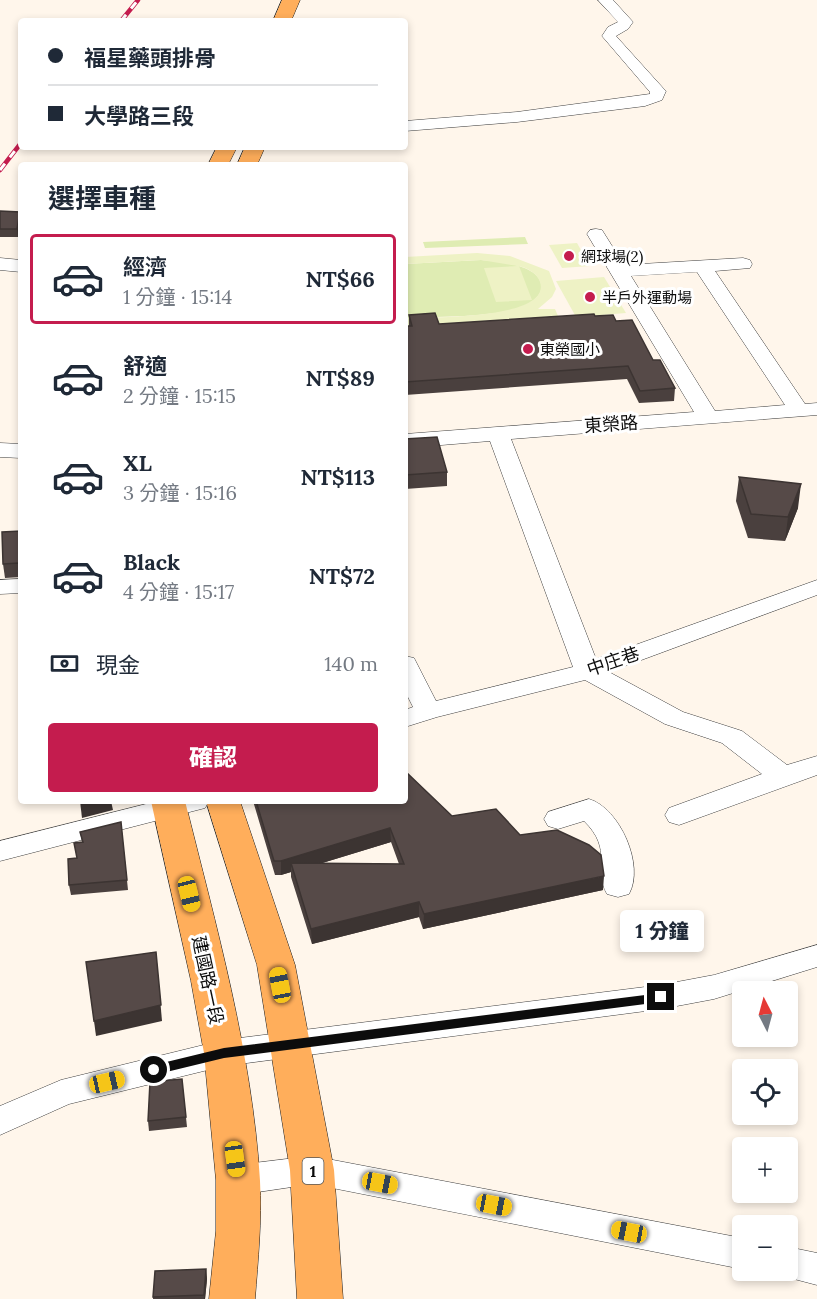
<!DOCTYPE html>
<html lang="zh-TW">
<head>
<meta charset="utf-8">
<style>
  :root { --surface:#fff; --page:#f6f6f7; --text:#1f2937; --muted:#747a83; --line:#e0e1e3; --accent:#c41c4e }
  body { margin:0; font-family:Lora,"Noto Sans TC",serif; background:var(--page); color:var(--text); height:100vh; display:flex; flex-direction:column; font-size:22px; white-space:nowrap }
  * { box-sizing:border-box; margin:0 }
  p { font-size:20px; color:var(--muted) }
  .icon { flex:none; width:33px; height:33px; fill:none; stroke:currentColor; stroke-width:2; stroke-linecap:round; stroke-linejoin:round }
  .map { position:relative; flex:1; overflow:hidden }
  .side { position:absolute; left:18px; top:162px; width:390px; height:642px; display:flex; flex-direction:column; background:var(--surface); border-radius:6px; box-shadow:0 3px 9px #0003 }
  .side>* { flex:none }
  .hud { position:absolute; left:18px; top:18px; width:390px; height:132px; border-radius:6px; box-shadow:0 3px 9px #0003; display:grid; align-content:center; height:132px; padding:0 30px; background:var(--surface) }
  .needle { width:39px; rotate:354deg }
  .controls { position:absolute; left:732px; top:981px; display:grid; gap:12px }
  .controls a { display:grid; place-items:center; width:66px; height:66px; border-radius:6px; background:var(--surface); box-shadow:0 3px 9px #0003; font-size:30px }
  .end { position:absolute; width:27px; height:27px; margin:-14px; border:8px solid #0c0c0c; background:#fff; box-shadow:0 0 0 3px #fff }
  .from { border-radius:50% }
  .bubble { position:absolute; height:42px; border-radius:6px; background:var(--surface); box-shadow:0 3px 9px #0003; font-size:20px; font-weight:800; line-height:42px; text-align:center }
  .car { position:absolute; width:18px; height:36px; margin:-18px -9px; border-radius:8px; box-shadow:0 0 4px 2px #0007; background:linear-gradient(#f5c518 24%,#345 0 40%,#f5c518 0 76%,#345 0 86%,#f5c518 0) }
  .hud b { display:flex; align-items:center; gap:21px; height:57px; font-size:22px }
  .hud b+b { border-top:2px solid var(--line) }
  .hud i { width:15px; height:15px; background:var(--text) }
  ul { padding:0; list-style:none }
  li { display:flex; align-items:center; gap:18px; height:90px; margin:0 12px 9px; padding:0 18px; border:3px solid transparent; border-radius:6px }
  li div { flex:1 }
  li b { display:block; font-size:22px }
  li em { font-style:normal; font-weight:800 }
  li.current { border-color:var(--accent) }
  li>.icon { width:54px; height:54px; stroke-width:1.5 }
  h2 { padding:0 30px; font-size:27px; line-height:72px }
  .pay { display:flex; align-items:center; gap:15px; height:66px; padding:0 30px; font-size:22px }
  .pay p { margin-inline-start:auto }
  .action { display:flex; gap:12px; margin-top:auto; padding:12px 30px }
  .action a { flex:1; height:69px; border-radius:6px; background:var(--accent); color:#fff; font-size:24px; font-weight:800; line-height:69px; text-align:center }
  .map>svg:first-child { display:block }
  .green { fill:#dfecb3 }
  .pitch { fill:#eef2c5 }
  .lines { fill:none; stroke-linecap:round; stroke-linejoin:round }
  .minor-casing { stroke:#3f3f3f; stroke-width:1 }
  .major-casing { stroke:#1d1d1d; stroke-width:1 }
  .minor { fill:#fff; fill-rule:evenodd }
  .major { fill:#ffae5b; fill-rule:evenodd }
  .rail-casing { stroke:#c41c4e; stroke-width:4.5 }
  .rail { stroke:#fff; stroke-width:3; stroke-dasharray:8; stroke-linecap:butt }
  .wall { fill:#4a403e; fill-rule:evenodd }
  .shaded-wall { fill:#3c3432 }
  .building { fill:#564a48; stroke:#3c3432; stroke-width:1.5 }
  .route { fill:#0c0c0c }
  .poi-dot { fill:#c41c4e; stroke:#fff; stroke-width:2 }
  .labels { text-anchor:middle; dominant-baseline:central; stroke-width:6; stroke-linejoin:round; paint-order:stroke }
  .far-poi-label { font-size:15px; fill:#0c0c0c; stroke:#fff; text-anchor:start }
  .shield { fill:#fff; stroke:#555; stroke-width:1.5 }
  .shield-label { font-size:16px; font-weight:bold; fill:#0c0c0c }
  .street-label { font-size:18px; fill:#0c0c0c; stroke:#fff }
</style>
</head>
<body>
<div class="map">
<svg width="817" height="1299" viewBox="0 0 817 1299">
  <rect width="100%" height="100%" fill="#fff6eb"/>
  <g class="green">
    <path d="M 525,237 L 528,244 L 425,248 L 423,242 Z"/>
    <path d="M 481,260 C 496,261 546,265 541,290 C 539,298 528,305 521,307 C 490,318 438,316 405,318 L 405,264 Z"/>
  </g>
  <g class="pitch">
    <path d="M 577,243 L 590,266 L 562,268 L 549,245 Z"/>
    <path d="M 477,253 L 510,256 L 549,271 L 556,289 L 552,297 L 538,309 L 555,309 L 558,316 L 405,326 L 405,318 C 427,317 552,320 540,282 C 537,273 527,268 519,266 L 532,300 L 496,302 L 484,268 L 518,266 L 481,260 L 405,264 L 405,257 Z"/>
    <path d="M 604,277 L 626,313 L 576,317 L 556,281 Z"/>
  </g>
  <g class="lines">
    <defs>
      <g id="minor">
        <path d="M 598,0 L 613,0 L 633,22 L 628,29 L 616,36 L 663,88 L 666,91 L 662,100 L 645,106 L 517,122 L 405,131 L 405,121 L 517,112 L 650,94 L 650,92 L 602,36 L 608,27 L 618,22 Z"/>
        <path d="M 596,229 L 602,230 L 624,265 L 743,258 L 750,260 L 752,264 L 750,268 L 715,271 L 805,404 L 817,403 L 817,415 L 511,439 L 596,659 L 817,580 L 817,595 L 609,672 L 683,712 L 742,731 L 787,765 L 817,756 L 817,775 L 679,825 L 669,822 L 665,815 L 669,808 L 762,774 L 722,743 L 665,724 L 585,680 L 437,717 L 405,727 L 405,710 L 413,707 L 405,691 L 405,656 L 414,658 L 436,701 L 573,667 L 490,441 L 405,448 L 405,434 L 694,412 L 587,234 L 590,230 ZM 697,272 L 785,405 L 715,411 L 631,276 Z"/>
        <path d="M 0,258 L 21,260 L 21,272 L 0,270 Z"/>
        <path d="M 0,443 L 21,444 L 21,458 L 0,457 Z"/>
        <path d="M 21,579 L 21,593 L 0,594 L 0,580 Z"/>
        <path d="M 589,799 C 620,808 645,866 629,894 L 618,897 L 607,894 C 593,870 614,850 584,821 L 558,829 L 548,826 L 544,819 L 548,812 Z"/>
        <path d="M 158,801 L 209,801 L 205,808 L 0,861 L 0,841 Z"/>
        <path d="M 817,945 L 817,967 L 714,999 L 661,1009 L 224,1066 L 69,1104 L 0,1135 L 0,1106 L 61,1080 L 224,1040 L 661,985 L 714,975 Z"/>
        <path d="M 312,1156 L 742,1238 L 742,1269 L 312,1184 L 238,1195 L 226,1190 L 220,1180 L 226,1170 L 238,1165 Z"/>
        <path d="M 788,1247 L 817,1253 L 817,1285 L 775,1274 L 773,1270 L 788,1270 Z"/>
      </g>
      <g id="major">
        <path d="M 282,0 L 300,0 L 291,21 L 273,21 Z"/>
        <path d="M 217,147 L 237,147 L 228,165 L 208,165 Z"/>
        <path d="M 245,147 L 265,147 L 257,165 L 237,165 Z"/>
        <path d="M 151,801 L 185,801 C 216,926 252,1052 260,1181 C 262,1220 258,1260 255,1299 L 209,1299 L 216,1231 L 216,1180 L 204,1053 L 191,981 Z"/>
        <path d="M 206,801 L 240,801 L 295,965 L 334,1170 L 343,1299 L 297,1299 L 290,1170 L 257,965 Z"/>
      </g>
    </defs>
    <use href="#minor" class="minor-casing"/>
    <use href="#major" class="major-casing"/>
    <use href="#minor" class="minor"/>
    <use href="#major" class="major"/>
    <defs>
      <g id="rail">
        <path d="M 121,21 L 138,0"/>
        <path d="M 0,170 L 21,143"/>
      </g>
    </defs>
    <use href="#rail" class="rail-casing"/>
    <use href="#rail" class="rail"/>
  </g>
  <g class="wall">
    <path d="M 0,211 L 20,212 L 18,237 L 0,237 Z"/>
    <path d="M 409,315 L 439,324 L 595,316 L 616,321 L 653,360 L 675,388 L 674,401 L 639,403 L 627,379 L 405,395 L 405,326 L 409,326 Z"/>
    <path d="M 405,439 L 447,472 L 447,486 L 405,489 Z"/>
    <path d="M 739,477 L 798,508 L 785,541 L 748,538 L 736,501 Z"/>
    <path d="M 21,531 L 21,577 L 5,578 L 3,564 Z"/>
    <path d="M 253,801 L 405,801 L 452,816 L 520,835 L 603,890 L 423,929 L 419,917 L 312,944 L 291,877 L 291,872 L 281,875 L 275,875 ZM 391,842 L 399,864 L 322,863 Z"/>
    <path d="M 121,822 L 128,890 L 71,895 L 69,885 L 82,842 L 80,832 Z"/>
    <path d="M 182,1079 L 187,1127 L 149,1131 L 148,1121 Z"/>
    <path d="M 206,1269 L 207,1279 L 205,1299 L 153,1299 L 153,1297 Z"/>
  </g>
  <g class="shaded-wall">
    <path d="M 20,212 L 21,221 L 18,237 L 17,229 Z"/>
    <path d="M 801,484 L 798,508 L 785,541 L 788,517 Z"/>
    <path d="M 80,801 L 111,801 L 113,810 L 82,818 Z"/>
    <path d="M 390,828 L 391,842 L 293,872 L 291,863 L 291,872 L 281,875 L 281,861 Z"/>
    <path d="M 604,876 L 603,890 L 423,929 L 424,914 Z"/>
    <path d="M 419,902 L 419,917 L 312,944 L 311,929 Z"/>
    <path d="M 156,952 L 162,1021 L 96,1036 L 94,1021 Z"/>
    <path d="M 206,1269 L 207,1279 L 205,1299 L 204,1299 Z"/>
  </g>
  <g class="building">
    <path d="M 0,211 L 20,212 L 17,229 L 0,229 Z"/>
    <path d="M 435,313 L 439,324 L 594,314 L 595,316 L 613,315 L 616,321 L 632,320 L 653,360 L 660,360 L 675,388 L 640,391 L 628,366 L 405,382 L 405,326 L 412,326 L 409,315 Z"/>
    <path d="M 437,437 L 447,472 L 405,475 L 405,439 Z"/>
    <path d="M 739,477 L 801,484 L 788,517 L 751,514 Z"/>
    <path d="M 21,531 L 21,567 L 19,563 L 3,564 L 2,532 Z"/>
    <path d="M 405,771 L 452,816 L 496,809 L 520,835 L 557,830 L 589,845 L 601,855 L 604,876 L 424,914 L 419,902 L 311,929 L 291,863 L 404,864 L 390,828 L 281,861 L 274,861 L 256,801 L 405,801 Z"/>
    <path d="M 121,822 L 127,880 L 69,885 L 68,859 L 77,858 L 74,843 L 83,842 L 80,832 Z"/>
    <path d="M 156,952 L 161,1005 L 94,1021 L 86,962 Z"/>
    <path d="M 182,1079 L 186,1117 L 148,1121 L 150,1082 Z"/>
    <path d="M 206,1269 L 204,1295 L 153,1297 L 155,1271 Z"/>
  </g>
  <path class="route" d="M 661,993 L 667,997 L 661,1002 L 224,1058 L 154,1075 L 147,1070 L 154,1065 L 224,1048 Z"/>
  <g class="poi-dot">
    <circle cx="569" cy="256" r="6"/>
    <circle cx="590" cy="297" r="6"/>
    <circle cx="528" cy="349" r="6"/>
  </g>
  <g class="labels">
    <g class="far-poi-label">
      <text x="581" y="256">網球場(2)</text>
      <text x="602" y="297">半戶外運動場</text>
      <text x="540" y="349">東榮國小</text>
    </g>
    <rect class="shield" x="302.5" y="1158" width="21" height="26" rx="4.5"/>
    <g class="shield-label">
      <text x="313" y="1171">1</text>
    </g>
    <g class="street-label">
      <text transform="translate(611 424) rotate(-4)">東榮路</text>
      <text transform="translate(613 661) rotate(-19)">中庄巷</text>
      <text transform="translate(208 980) rotate(78)">建國路一段</text>
    </g>
  </g>
</svg>
<div class="controls">
<a><svg class="needle" viewBox="-14 -14 28 28"><path d="M0-13l5 13h-10z" fill="#e53935"/><path d="M0 13l5-13h-10z" fill="#747a83"/></svg></a>
<a><svg class="icon" aria-label="locate" viewBox="0 0 24 24"><circle cx="12" cy="12" r="6"/><path d="M12 2v4M12 18v4M2 12h4M18 12h4"/></svg></a>
<a>+</a>
<a>−</a>
</div>
<i class="end from" style="left:154px;top:1070px"></i>
<i class="end" style="left:661px;top:997px"></i>
<div class="bubble" style="left:620px;top:910px;width:84px">1 分鐘</div>
<i class="car" style="left:189px;top:894px;rotate:166deg"></i>
<i class="car" style="left:280px;top:985px;rotate:349deg"></i>
<i class="car" style="left:107px;top:1082px;rotate:77deg"></i>
<i class="car" style="left:235px;top:1159px;rotate:172deg"></i>
<i class="car" style="left:380px;top:1183px;rotate:101deg"></i>
<i class="car" style="left:494px;top:1205px;rotate:101deg"></i>
<i class="car" style="left:629px;top:1232px;rotate:281deg"></i>
<div class="hud">
<b><i class="from"></i>福星藥頭排骨</b>
<b><i></i>大學路三段</b>
</div>
<section class="side">
<h2>選擇車種</h2>
<ul>
<li class="current"><svg class="icon" aria-label="car" viewBox="0 0 24 24"><path d="M5 17H2v-5l4-1 3-4h7l3 4 3 1v5h-3M9 17h6M6 11h13"/><circle cx="7" cy="17" r="2"/><circle cx="17" cy="17" r="2"/></svg><div><b>經濟</b><p>1 分鐘 · 15:14</p></div><em>NT$66</em></li>
<li><svg class="icon" aria-label="car" viewBox="0 0 24 24"><path d="M5 17H2v-5l4-1 3-4h7l3 4 3 1v5h-3M9 17h6M6 11h13"/><circle cx="7" cy="17" r="2"/><circle cx="17" cy="17" r="2"/></svg><div><b>舒適</b><p>2 分鐘 · 15:15</p></div><em>NT$89</em></li>
<li><svg class="icon" aria-label="car" viewBox="0 0 24 24"><path d="M5 17H2v-5l4-1 3-4h7l3 4 3 1v5h-3M9 17h6M6 11h13"/><circle cx="7" cy="17" r="2"/><circle cx="17" cy="17" r="2"/></svg><div><b>XL</b><p>3 分鐘 · 15:16</p></div><em>NT$113</em></li>
<li><svg class="icon" aria-label="car" viewBox="0 0 24 24"><path d="M5 17H2v-5l4-1 3-4h7l3 4 3 1v5h-3M9 17h6M6 11h13"/><circle cx="7" cy="17" r="2"/><circle cx="17" cy="17" r="2"/></svg><div><b>Black</b><p>4 分鐘 · 15:17</p></div><em>NT$72</em></li>
</ul>
<div class="pay"><svg class="icon" aria-label="cash" viewBox="0 0 24 24"><path d="M3 7h18v10H3z"/><circle cx="12" cy="12" r="2"/></svg>現金<p>140 m</p></div>
<div class="action"><a>確認</a></div>
</section>
</div>
</body>
</html>
